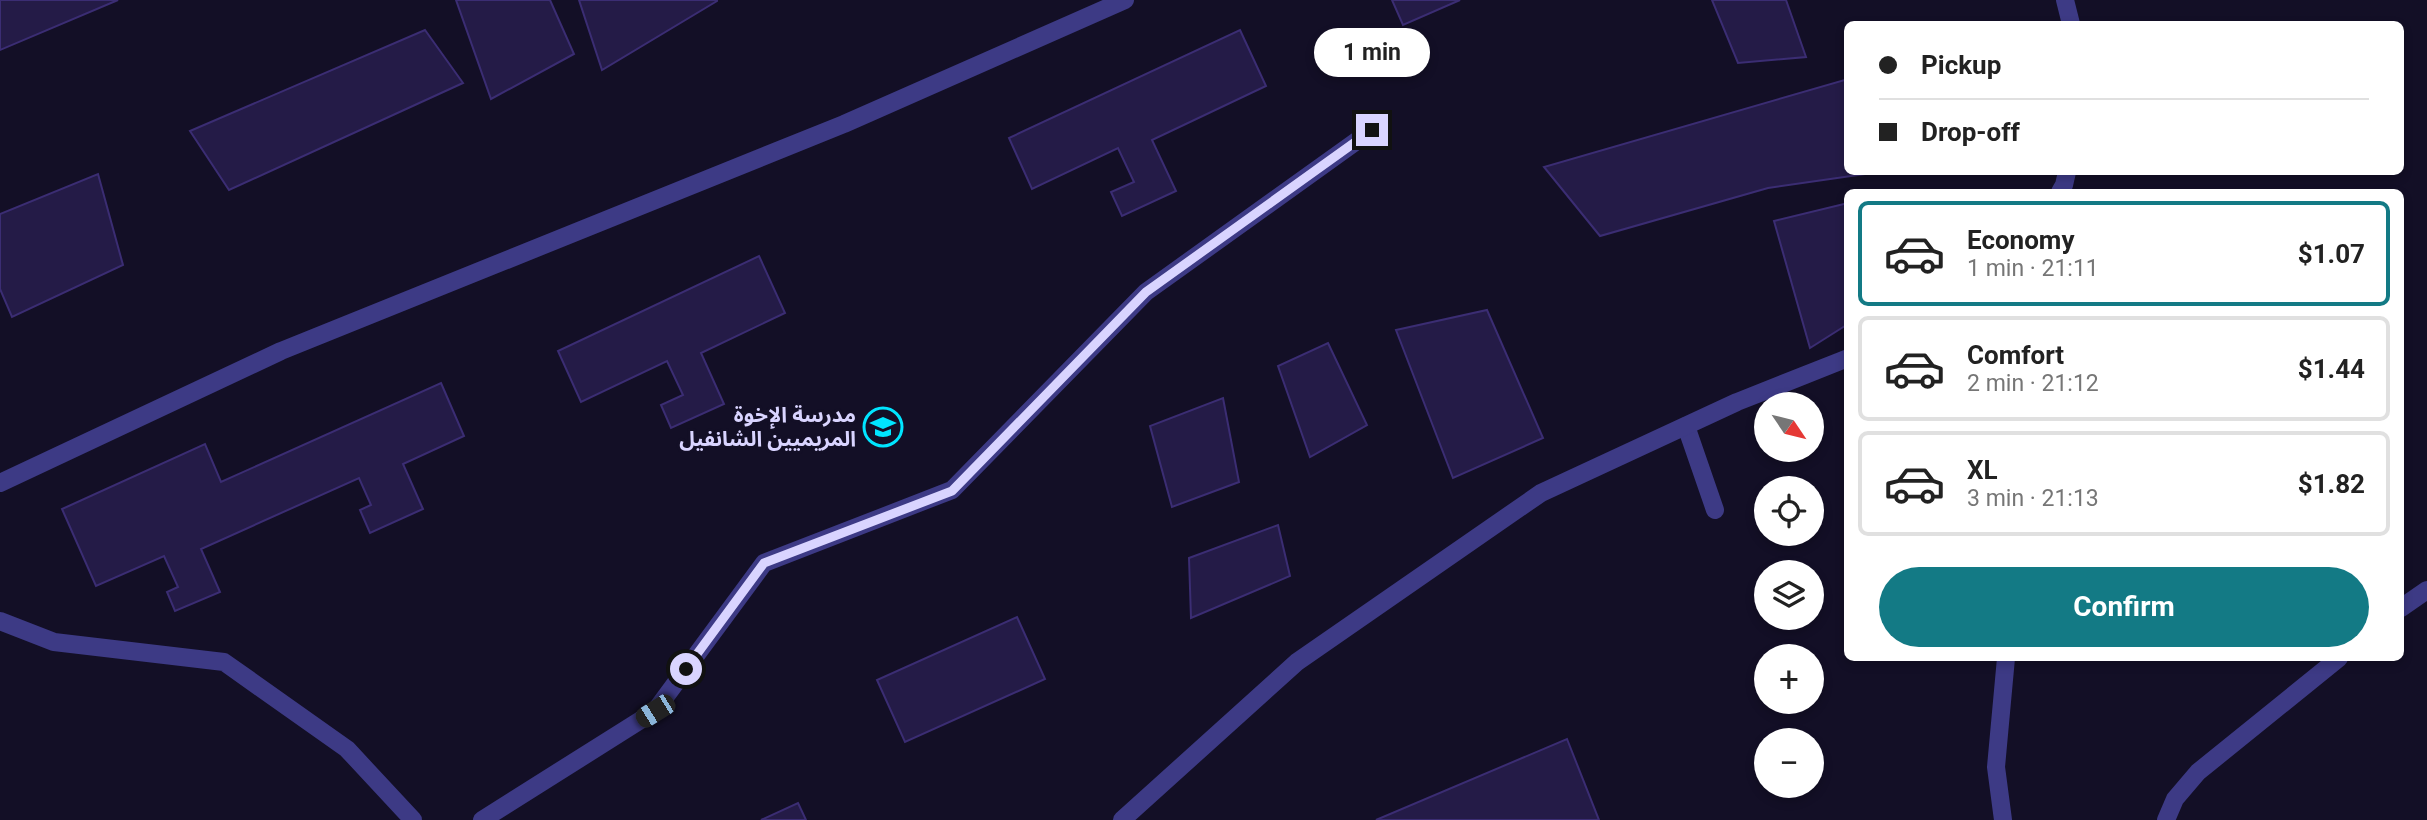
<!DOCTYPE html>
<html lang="en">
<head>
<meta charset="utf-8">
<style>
  :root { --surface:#fff; --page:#f2f2f2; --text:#222; --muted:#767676; --line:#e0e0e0; --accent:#137a85 }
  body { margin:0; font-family:Roboto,"Noto Sans Arabic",sans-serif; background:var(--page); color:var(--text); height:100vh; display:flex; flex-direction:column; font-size:26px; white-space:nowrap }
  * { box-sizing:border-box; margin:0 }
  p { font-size:23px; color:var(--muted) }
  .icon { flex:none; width:38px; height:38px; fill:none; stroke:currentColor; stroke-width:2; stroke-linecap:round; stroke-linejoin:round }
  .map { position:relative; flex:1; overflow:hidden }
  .panel { position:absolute; left:1844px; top:189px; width:560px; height:472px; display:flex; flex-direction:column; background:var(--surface); border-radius:10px; box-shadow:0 4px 10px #0003 }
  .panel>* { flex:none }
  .hud { position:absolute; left:1844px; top:21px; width:560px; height:154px; border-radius:10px; box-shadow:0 4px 10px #0003; display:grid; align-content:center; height:154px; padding:0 35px; background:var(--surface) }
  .needle { width:46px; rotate:125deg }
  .buttons { position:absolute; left:1754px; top:392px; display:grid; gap:14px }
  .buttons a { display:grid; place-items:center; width:70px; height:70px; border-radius:50%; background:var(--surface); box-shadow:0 4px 10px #0003; font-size:35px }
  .end { position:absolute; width:32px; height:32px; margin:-16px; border:9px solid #d9d4ff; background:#111; box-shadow:0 0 0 4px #111 }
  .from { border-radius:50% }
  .bubble { position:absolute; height:49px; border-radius:24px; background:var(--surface); box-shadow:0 4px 10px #0003; font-size:23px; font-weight:700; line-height:49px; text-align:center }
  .car { position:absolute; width:21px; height:42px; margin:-21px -10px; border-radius:9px; box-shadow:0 0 5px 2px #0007; background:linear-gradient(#222 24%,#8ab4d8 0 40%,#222 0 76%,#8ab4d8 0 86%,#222 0) }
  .hud b { display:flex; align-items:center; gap:24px; height:66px; font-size:26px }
  .hud b+b { border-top:2px solid var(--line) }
  .hud i { width:18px; height:18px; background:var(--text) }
  ul { padding:12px 0 0; list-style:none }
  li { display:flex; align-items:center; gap:21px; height:105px; margin:0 14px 10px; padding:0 21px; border:4px solid var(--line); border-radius:10px }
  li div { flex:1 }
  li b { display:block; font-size:26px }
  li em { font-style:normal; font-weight:700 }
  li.selected { border-color:var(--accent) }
  li>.icon { width:63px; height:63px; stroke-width:1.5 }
  .cta { display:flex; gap:14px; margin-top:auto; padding:14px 35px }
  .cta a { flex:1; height:80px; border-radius:42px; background:var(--accent); color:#fff; font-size:28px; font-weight:700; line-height:80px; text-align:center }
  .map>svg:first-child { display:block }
  .building { fill:#241b47; stroke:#3b2d73; stroke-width:2 }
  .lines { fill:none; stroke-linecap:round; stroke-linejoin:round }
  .minor { stroke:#3d3a85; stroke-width:18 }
  .route { stroke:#d9d4ff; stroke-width:9 }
  .labels { text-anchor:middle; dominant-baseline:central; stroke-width:6; stroke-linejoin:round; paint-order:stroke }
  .poi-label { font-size:21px; font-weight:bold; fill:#d9d4ff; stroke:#130f26; text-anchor:end }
</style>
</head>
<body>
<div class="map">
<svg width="2427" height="820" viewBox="0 0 2427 820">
  <rect width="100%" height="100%" fill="#130f26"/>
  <g class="building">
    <path d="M 0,0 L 118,0 L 0,50 Z"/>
    <path d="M 456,0 L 550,0 L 574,54 L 491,99 Z"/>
    <path d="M 579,0 L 717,0 L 717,1 L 602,70 Z"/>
    <path d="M 1392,0 L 1460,0 L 1403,25 Z"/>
    <path d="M 1712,0 L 1786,0 L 1806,57 L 1738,63 Z"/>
    <path d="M 425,30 L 463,83 L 229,190 L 190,131 Z"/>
    <path d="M 1240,30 L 1266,86 L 1152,140 L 1176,191 L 1122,216 L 1111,192 L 1134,182 L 1118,148 L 1032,189 L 1009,138 Z"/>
    <path d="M 1848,79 L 1848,172 L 1879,172 L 1768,188 L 1600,236 L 1544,167 Z"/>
    <path d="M 98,174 L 123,265 L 12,317 L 0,289 L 0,214 Z"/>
    <path d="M 1848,203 L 1848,324 L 1810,348 L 1774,221 Z"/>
    <path d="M 759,256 L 785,313 L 701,353 L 724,404 L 671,428 L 661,405 L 683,395 L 667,361 L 581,402 L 558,351 Z"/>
    <path d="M 1487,310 L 1543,438 L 1453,478 L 1396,330 Z"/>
    <path d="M 1328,343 L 1367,425 L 1310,457 L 1278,366 Z"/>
    <path d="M 441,383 L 464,436 L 403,464 L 423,509 L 370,533 L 360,510 L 371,505 L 359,478 L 201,549 L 220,592 L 175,611 L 167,592 L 178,587 L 164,556 L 96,586 L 62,509 L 205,444 L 221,482 Z"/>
    <path d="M 1223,398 L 1239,482 L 1172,507 L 1150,426 Z"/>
    <path d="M 1278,525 L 1290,576 L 1191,618 L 1189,558 Z"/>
    <path d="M 1017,617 L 1045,679 L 905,742 L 877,680 Z"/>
    <path d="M 1567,739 L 1599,820 L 1376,820 Z"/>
    <path d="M 798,803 L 806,820 L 761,820 Z"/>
  </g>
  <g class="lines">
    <g class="minor">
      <path d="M 2065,0 L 2071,24"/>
      <path d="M 2060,192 L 2064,185 L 2067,172"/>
      <path d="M 1686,426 L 1715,510"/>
      <path d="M 0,483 L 281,351 L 844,124 L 1125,0"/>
      <path d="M 2401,608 L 2427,590"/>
      <path d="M 0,621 L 54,642 L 224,662 L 347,749 L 413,820"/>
      <path d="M 482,820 L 655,711 L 764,563 L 952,490 L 1146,292 L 1372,130"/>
      <path d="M 1122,820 L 1297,662 L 1541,493 L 1737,402 L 1848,358"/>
      <path d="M 2003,820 L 1996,767 L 2006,658"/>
      <path d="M 2166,820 L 2175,799 L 2198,772 L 2339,658"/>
    </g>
  </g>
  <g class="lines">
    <path class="route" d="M 686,669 L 764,563 L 952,491 L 1146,292 L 1372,130"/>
  </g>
  <defs>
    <symbol id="university-ring" viewBox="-11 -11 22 22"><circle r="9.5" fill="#130f26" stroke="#00e5ff" stroke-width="1.5"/><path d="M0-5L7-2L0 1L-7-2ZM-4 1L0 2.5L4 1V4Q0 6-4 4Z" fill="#00e5ff"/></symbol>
  </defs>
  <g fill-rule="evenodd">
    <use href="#university-ring" x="861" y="405" width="44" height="44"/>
  </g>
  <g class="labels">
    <g class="poi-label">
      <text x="856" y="415">مدرسة الإخوة<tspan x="856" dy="24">المريميين الشانفيل</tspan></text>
    </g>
  </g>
</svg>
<div class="buttons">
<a><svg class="needle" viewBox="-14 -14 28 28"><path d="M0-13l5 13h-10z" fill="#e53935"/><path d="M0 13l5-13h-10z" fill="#767676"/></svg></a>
<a><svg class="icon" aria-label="locate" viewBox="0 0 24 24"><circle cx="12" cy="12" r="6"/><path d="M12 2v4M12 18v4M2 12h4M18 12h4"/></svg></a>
<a><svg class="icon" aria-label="layers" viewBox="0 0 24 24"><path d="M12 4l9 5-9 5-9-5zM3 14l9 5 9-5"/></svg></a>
<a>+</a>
<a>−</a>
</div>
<i class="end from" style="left:686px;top:669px"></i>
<i class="end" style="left:1372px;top:130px"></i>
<div class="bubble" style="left:1314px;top:28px;width:116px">1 min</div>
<i class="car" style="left:655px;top:711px;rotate:238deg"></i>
<div class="hud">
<b><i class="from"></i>Pickup</b>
<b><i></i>Drop-off</b>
</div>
<section class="panel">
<ul>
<li class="selected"><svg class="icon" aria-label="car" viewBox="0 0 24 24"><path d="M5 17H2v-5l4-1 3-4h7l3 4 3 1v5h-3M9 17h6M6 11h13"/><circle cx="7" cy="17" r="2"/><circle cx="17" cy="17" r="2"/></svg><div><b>Economy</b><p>1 min · 21:11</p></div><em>$1.07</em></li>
<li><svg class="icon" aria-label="car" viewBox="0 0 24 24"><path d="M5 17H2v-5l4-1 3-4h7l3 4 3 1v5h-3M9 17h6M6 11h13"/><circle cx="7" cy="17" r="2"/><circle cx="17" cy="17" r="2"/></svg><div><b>Comfort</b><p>2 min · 21:12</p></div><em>$1.44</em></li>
<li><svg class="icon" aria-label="car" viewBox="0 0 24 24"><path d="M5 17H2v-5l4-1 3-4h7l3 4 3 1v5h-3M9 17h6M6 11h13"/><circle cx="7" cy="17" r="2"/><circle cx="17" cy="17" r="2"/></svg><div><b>XL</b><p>3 min · 21:13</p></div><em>$1.82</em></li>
</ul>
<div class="cta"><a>Confirm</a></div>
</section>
</div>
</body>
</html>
